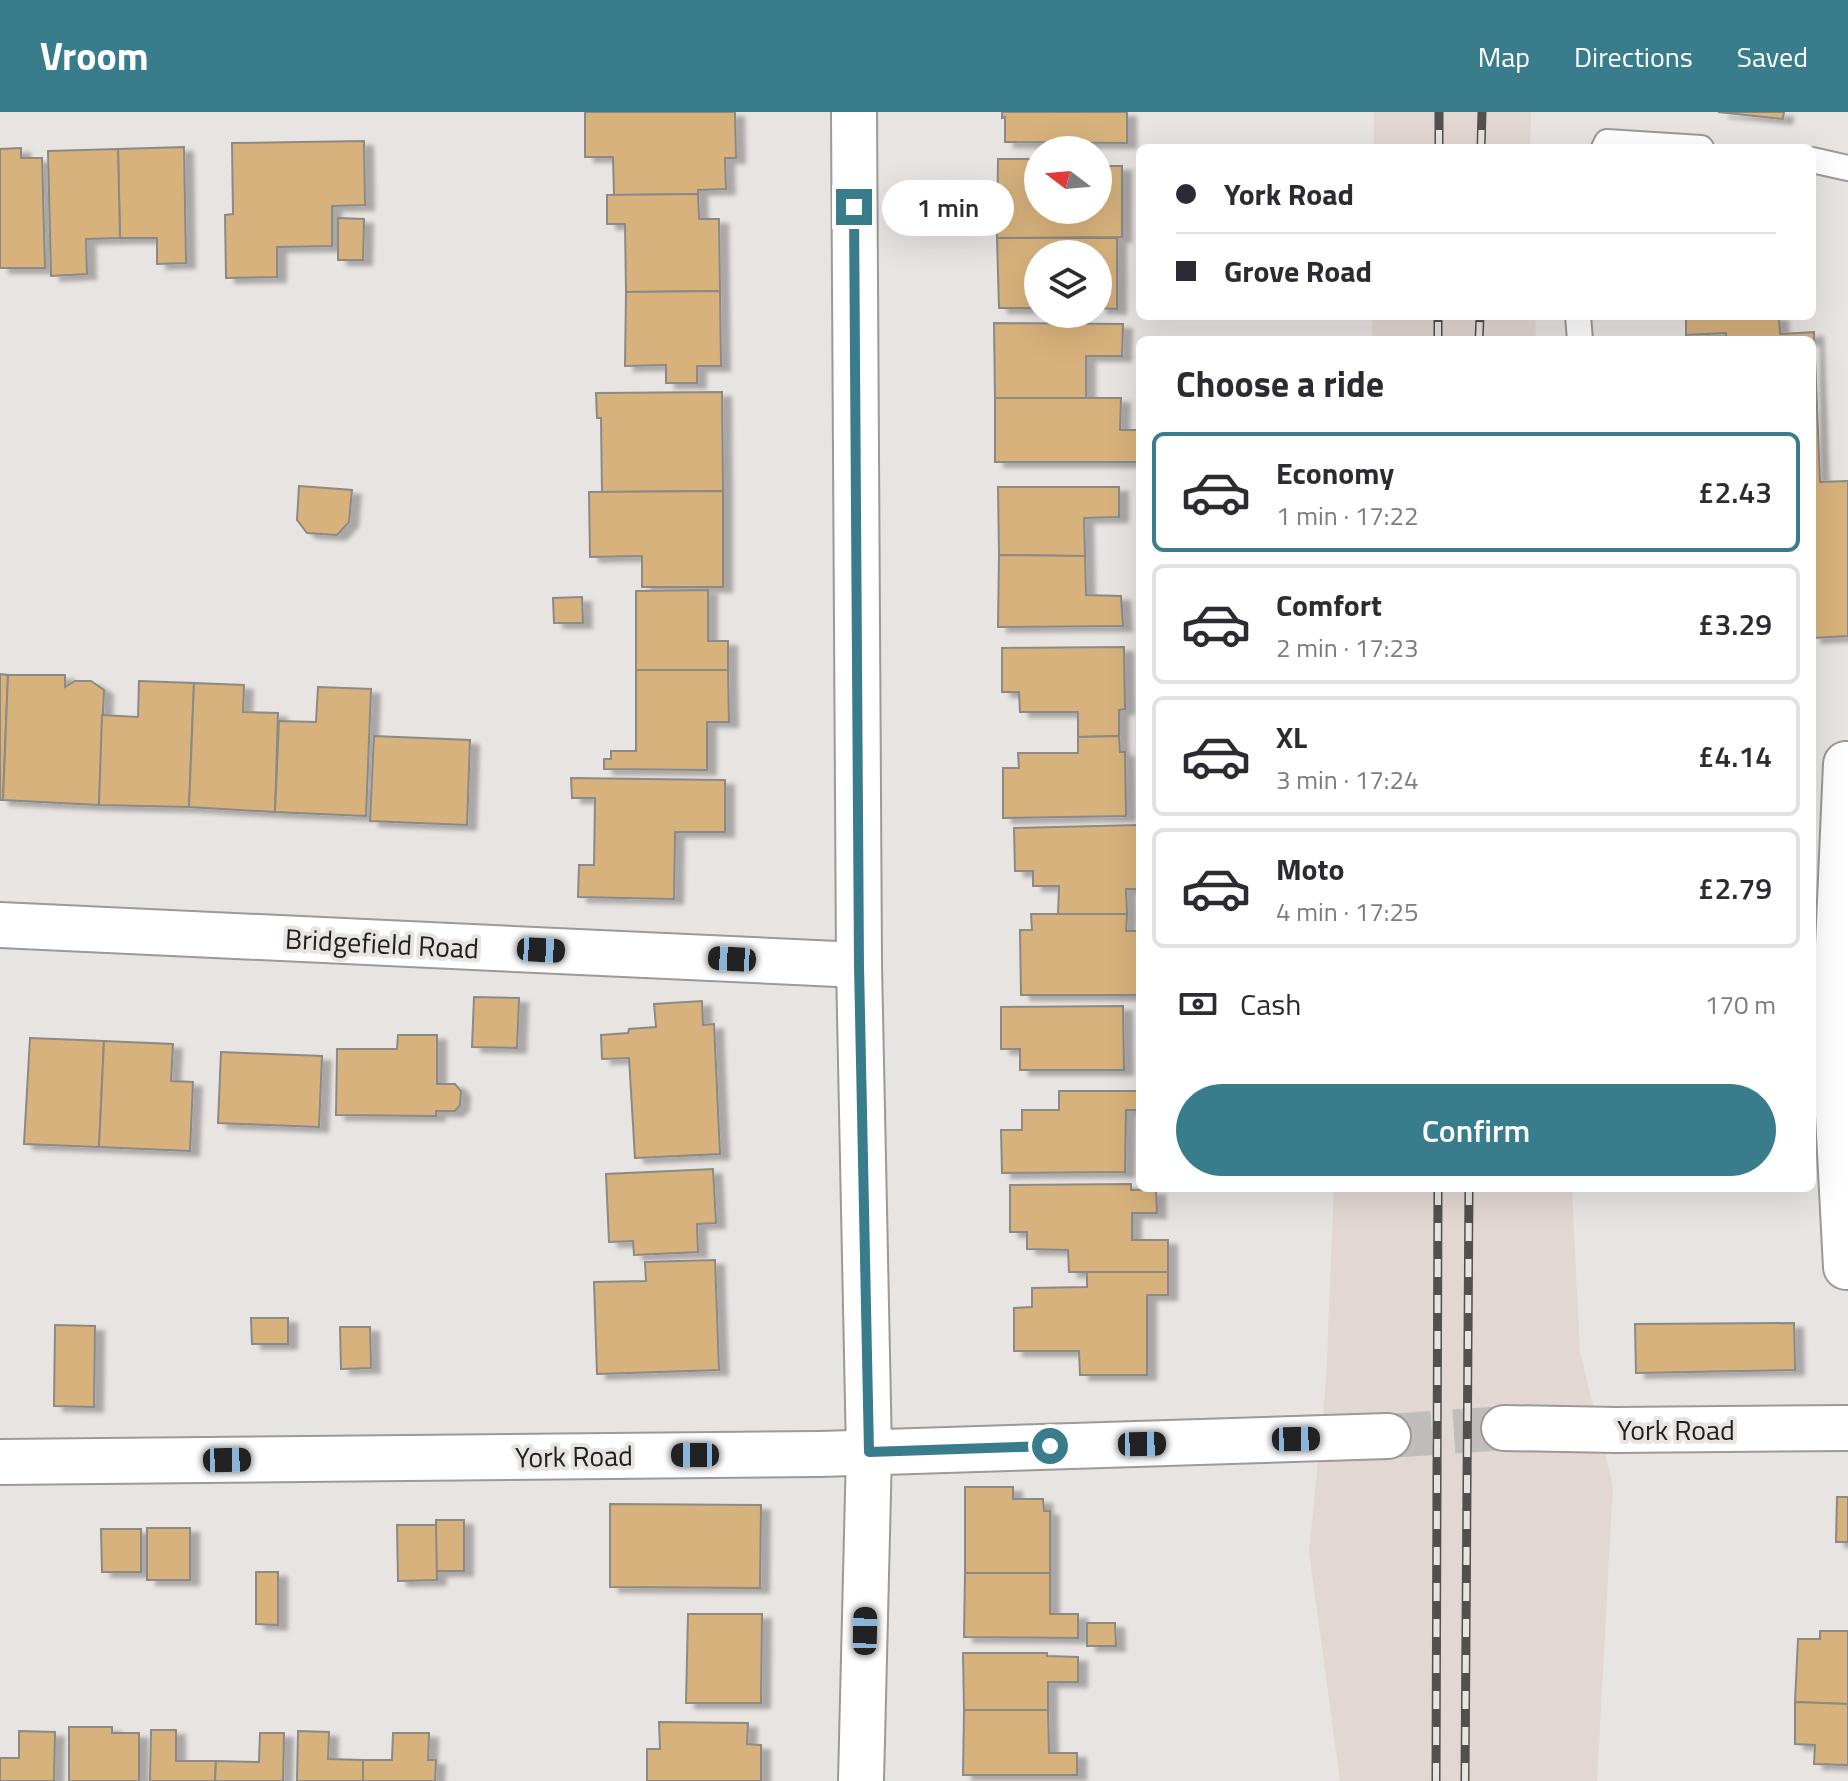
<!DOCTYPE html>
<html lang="en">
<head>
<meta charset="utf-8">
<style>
  :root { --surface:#fff; --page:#f7f7f7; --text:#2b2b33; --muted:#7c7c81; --line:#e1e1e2; --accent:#397d8c }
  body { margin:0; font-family:"Titillium Web",sans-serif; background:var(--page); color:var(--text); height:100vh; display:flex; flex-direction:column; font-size:30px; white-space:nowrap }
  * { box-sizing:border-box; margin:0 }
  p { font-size:26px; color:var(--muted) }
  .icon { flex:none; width:44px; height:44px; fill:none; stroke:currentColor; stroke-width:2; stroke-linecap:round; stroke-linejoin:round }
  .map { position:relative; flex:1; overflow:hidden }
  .panel { position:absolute; left:1136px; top:224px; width:680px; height:856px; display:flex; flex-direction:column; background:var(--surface); border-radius:12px; box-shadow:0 8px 32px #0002 }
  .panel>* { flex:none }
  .hud { position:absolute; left:1136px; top:32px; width:680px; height:176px; border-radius:12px; box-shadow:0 8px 32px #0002; display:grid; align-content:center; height:176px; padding:0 40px; background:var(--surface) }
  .needle { width:52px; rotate:286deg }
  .tools { position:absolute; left:1024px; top:24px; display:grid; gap:16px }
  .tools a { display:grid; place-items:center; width:88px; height:88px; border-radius:50%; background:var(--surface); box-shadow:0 8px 32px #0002; font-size:40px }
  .end { position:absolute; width:36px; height:36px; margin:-18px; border:10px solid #397d8c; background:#fff; box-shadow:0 0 0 4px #fff }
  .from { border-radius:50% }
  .bubble { position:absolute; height:56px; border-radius:28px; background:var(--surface); box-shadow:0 8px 32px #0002; font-size:26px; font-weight:600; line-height:56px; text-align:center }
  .car { position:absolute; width:24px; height:48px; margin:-24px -12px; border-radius:10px; box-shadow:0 0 6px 2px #0007; background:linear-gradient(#222 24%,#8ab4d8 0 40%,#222 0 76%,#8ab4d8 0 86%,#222 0) }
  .hud b { display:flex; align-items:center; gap:28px; height:76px; font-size:30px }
  .hud b+b { border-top:2px solid var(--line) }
  .hud i { width:20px; height:20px; background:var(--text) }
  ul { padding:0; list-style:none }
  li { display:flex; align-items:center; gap:24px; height:120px; margin:0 16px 12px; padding:0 24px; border:4px solid var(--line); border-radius:12px }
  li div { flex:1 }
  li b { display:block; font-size:30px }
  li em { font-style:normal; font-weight:600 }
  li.active { border-color:var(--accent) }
  li>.icon { width:72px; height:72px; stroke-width:1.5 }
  h2 { padding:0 40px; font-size:36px; line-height:96px }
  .pay { display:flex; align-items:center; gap:20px; height:88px; padding:0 40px; font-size:30px }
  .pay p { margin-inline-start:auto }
  .action { display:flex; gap:16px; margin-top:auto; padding:16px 40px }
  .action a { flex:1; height:92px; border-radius:48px; background:var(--accent); color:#fff; font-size:32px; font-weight:600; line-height:92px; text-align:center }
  header { display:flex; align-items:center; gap:48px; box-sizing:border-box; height:112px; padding:0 40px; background:var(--accent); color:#fff }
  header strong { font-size:38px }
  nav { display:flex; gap:44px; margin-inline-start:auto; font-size:28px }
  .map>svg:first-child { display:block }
  .built { fill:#e3d7d2 }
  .building { fill:#d7b27b; stroke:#8b8a87; stroke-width:2; filter:url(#shadow) }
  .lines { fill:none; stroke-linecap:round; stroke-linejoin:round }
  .minor-tunnel { stroke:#c0bdbb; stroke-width:44; stroke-dasharray:44 22; stroke-linecap:butt }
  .service-casing { stroke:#9c9997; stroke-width:28 }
  .minor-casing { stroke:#9c9997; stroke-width:48 }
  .service { stroke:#fff; stroke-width:24 }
  .minor { stroke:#fff; stroke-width:44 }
  .rail-casing { stroke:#524f4f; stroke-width:9 }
  .rail { stroke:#e8e4e2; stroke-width:6; stroke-dasharray:18; stroke-linecap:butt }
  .route { stroke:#397d8c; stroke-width:10 }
  .labels { text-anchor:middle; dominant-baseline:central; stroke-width:8; stroke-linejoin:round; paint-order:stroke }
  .street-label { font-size:28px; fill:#211f1f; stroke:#e8e4e2 }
</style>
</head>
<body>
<header>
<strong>Vroom</strong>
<nav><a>Map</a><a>Directions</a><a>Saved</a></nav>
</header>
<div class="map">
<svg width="1848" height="1669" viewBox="0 0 1848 1669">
  <defs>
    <filter id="shadow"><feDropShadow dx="9" dy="5" stdDeviation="2" flood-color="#0004"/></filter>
  </defs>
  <rect width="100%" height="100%" fill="#e8e4e2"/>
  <g class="built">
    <path d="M 1374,0 L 1531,0 L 1530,36 L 1374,36 Z"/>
    <path d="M 1372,204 L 1535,204 L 1536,228 L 1372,228 Z"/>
    <path d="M 1334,1076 L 1572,1076 L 1580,1240 L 1613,1374 L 1597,1669 L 1340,1669 L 1309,1440 L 1326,1270 Z"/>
  </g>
  <g class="building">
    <path d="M 585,0 L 735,0 L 736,46 L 725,46 L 726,77 L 698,78 L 698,82 L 614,83 L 613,45 L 585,45 Z"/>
    <path d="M 1002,0 L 1127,0 L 1127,31 L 1005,30 L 1005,5 L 1002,6 Z"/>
    <path d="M 1718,0 L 1784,0 L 1783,7 Z"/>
    <path d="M 364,29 L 365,93 L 332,94 L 332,134 L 277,135 L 277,165 L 226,166 L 225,103 L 233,102 L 232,31 Z"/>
    <path d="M 184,35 L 186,151 L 157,152 L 157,126 L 120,126 L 118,37 Z"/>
    <path d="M 21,36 L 21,46 L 42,46 L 45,156 L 0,156 L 0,37 Z"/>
    <path d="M 118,37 L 120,126 L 86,127 L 87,162 L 51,164 L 48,39 Z"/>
    <path d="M 998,47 L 1038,47 L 1038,98 L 1098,98 L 1098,54 L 1122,54 L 1122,125 L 997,126 Z"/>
    <path d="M 698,82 L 699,107 L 719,107 L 720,179 L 626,180 L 625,112 L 607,112 L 607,83 Z"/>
    <path d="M 338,106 L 364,107 L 363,148 L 338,148 Z"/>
    <path d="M 997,126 L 1117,126 L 1117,197 L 1098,196 L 1098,142 L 1038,142 L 1038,196 L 999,196 Z"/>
    <path d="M 720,179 L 721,254 L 697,254 L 697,271 L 666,271 L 666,253 L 625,254 L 626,180 Z"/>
    <path d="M 1686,204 L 1779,204 L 1780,222 L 1814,220 L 1820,370 L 1848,369 L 1848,524 L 1812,526 L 1812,228 L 1726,228 L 1726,221 L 1686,223 Z"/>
    <path d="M 994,211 L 1123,212 L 1122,244 L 1086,244 L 1086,286 L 995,286 Z"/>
    <path d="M 722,280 L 723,379 L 602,380 L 601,306 L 597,306 L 596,281 Z"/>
    <path d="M 995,286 L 1121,286 L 1120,318 L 1140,318 L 1140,350 L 995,350 Z"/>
    <path d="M 299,374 L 352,378 L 349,410 L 337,423 L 307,421 L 297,408 Z"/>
    <path d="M 998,375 L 1119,375 L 1119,405 L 1084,406 L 1085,444 L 999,443 Z"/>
    <path d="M 723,379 L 723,475 L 642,475 L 642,444 L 590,445 L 589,380 Z"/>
    <path d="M 999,443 L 1085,444 L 1086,483 L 1121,484 L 1123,514 L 998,515 Z"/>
    <path d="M 708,478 L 708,529 L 728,529 L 728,558 L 636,558 L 636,479 Z"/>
    <path d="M 582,485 L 583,511 L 554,511 L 553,486 Z"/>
    <path d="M 1124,535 L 1125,597 L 1119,598 L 1119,624 L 1078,625 L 1078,600 L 1020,600 L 1019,580 L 1002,580 L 1002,536 Z"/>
    <path d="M 636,558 L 728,558 L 729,610 L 707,610 L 707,658 L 604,657 L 604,647 L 611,647 L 611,639 L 636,639 Z"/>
    <path d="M 0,562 L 8,563 L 3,688 L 0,688 Z"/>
    <path d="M 8,563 L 65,563 L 65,575 L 75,569 L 91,569 L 104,578 L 99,693 L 3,688 Z"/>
    <path d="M 139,569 L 194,571 L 189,695 L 99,693 L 102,603 L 138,605 Z"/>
    <path d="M 194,571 L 244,573 L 243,600 L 278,601 L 275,700 L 189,695 Z"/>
    <path d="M 318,575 L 371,577 L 366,704 L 275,700 L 279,609 L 316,610 Z"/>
    <path d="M 374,624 L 470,628 L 467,713 L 370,709 Z"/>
    <path d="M 1119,624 L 1120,640 L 1125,640 L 1126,704 L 1003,706 L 1003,656 L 1019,656 L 1018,641 L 1078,641 L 1078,625 Z"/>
    <path d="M 571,666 L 725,668 L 725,720 L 675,720 L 674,787 L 578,785 L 579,753 L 594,753 L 595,686 L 572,686 Z"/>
    <path d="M 1138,713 L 1139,777 L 1126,777 L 1127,802 L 1058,802 L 1059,774 L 1033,774 L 1033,759 L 1015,759 L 1014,716 Z"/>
    <path d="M 1031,802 L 1127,802 L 1126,819 L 1140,819 L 1140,883 L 1021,883 L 1020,818 L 1032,818 Z"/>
    <path d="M 474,885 L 519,886 L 517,936 L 472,935 Z"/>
    <path d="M 702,889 L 703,913 L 714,912 L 720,1042 L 635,1046 L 629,946 L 602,947 L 601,923 L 628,921 L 629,917 L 656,915 L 654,892 Z"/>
    <path d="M 1123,894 L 1124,958 L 1020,958 L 1020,937 L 1001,937 L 1001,895 Z"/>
    <path d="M 398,923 L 437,923 L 437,972 L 455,972 L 461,979 L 460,993 L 455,999 L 436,999 L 436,1004 L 336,1003 L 337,937 L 397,937 Z"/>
    <path d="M 30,926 L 104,929 L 99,1035 L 24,1032 Z"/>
    <path d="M 104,929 L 173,932 L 171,969 L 193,970 L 190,1039 L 99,1035 Z"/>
    <path d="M 221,940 L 322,944 L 319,1015 L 218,1011 Z"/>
    <path d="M 1059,979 L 1140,979 L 1140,998 L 1126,998 L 1125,1060 L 1002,1061 L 1001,1018 L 1022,1018 L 1022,998 L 1059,998 Z"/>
    <path d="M 713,1057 L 716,1111 L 697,1112 L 698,1140 L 634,1143 L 633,1129 L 609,1130 L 606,1062 Z"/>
    <path d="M 1131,1072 L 1131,1078 L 1156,1078 L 1157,1101 L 1132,1101 L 1132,1128 L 1168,1128 L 1168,1160 L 1069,1160 L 1068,1138 L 1027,1137 L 1027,1120 L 1010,1120 L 1010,1073 Z"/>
    <path d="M 715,1148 L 719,1258 L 597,1262 L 594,1170 L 646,1169 L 645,1150 Z"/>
    <path d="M 1087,1160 L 1168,1160 L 1168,1183 L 1147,1183 L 1147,1263 L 1080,1263 L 1079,1239 L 1014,1239 L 1014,1196 L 1032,1195 L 1032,1176 L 1087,1175 Z"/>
    <path d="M 251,1206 L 288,1206 L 288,1232 L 252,1232 Z"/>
    <path d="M 1794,1211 L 1795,1258 L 1636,1261 L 1635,1212 Z"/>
    <path d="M 55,1213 L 95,1214 L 94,1295 L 54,1294 Z"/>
    <path d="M 340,1215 L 370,1215 L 371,1256 L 341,1257 Z"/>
    <path d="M 965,1375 L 1013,1375 L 1013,1387 L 1043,1387 L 1044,1399 L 1050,1399 L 1050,1461 L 965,1461 Z"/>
    <path d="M 1837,1385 L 1848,1385 L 1848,1430 L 1836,1430 Z"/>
    <path d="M 610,1392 L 761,1393 L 760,1476 L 610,1475 Z"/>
    <rect x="436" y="1408" width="28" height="51"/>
    <path d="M 397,1413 L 436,1413 L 437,1468 L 398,1469 Z"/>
    <rect x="147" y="1416" width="43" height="52"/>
    <path d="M 101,1417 L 141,1417 L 141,1460 L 102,1460 Z"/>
    <path d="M 256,1460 L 278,1460 L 278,1513 L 256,1512 Z"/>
    <path d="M 965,1461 L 1050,1461 L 1050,1502 L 1078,1502 L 1078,1526 L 964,1525 Z"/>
    <path d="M 688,1502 L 762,1502 L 761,1591 L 686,1591 Z"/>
    <path d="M 1087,1511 L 1115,1511 L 1116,1534 L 1087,1534 Z"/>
    <path d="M 1820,1519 L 1848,1519 L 1848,1592 L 1795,1590 L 1798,1527 L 1820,1527 Z"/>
    <path d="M 963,1541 L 1047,1541 L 1047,1544 L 1078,1545 L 1078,1570 L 1048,1570 L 1048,1598 L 964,1598 Z"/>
    <path d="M 1795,1590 L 1848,1592 L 1848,1653 L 1814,1652 L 1815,1633 L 1795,1632 Z"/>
    <path d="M 964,1598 L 1048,1598 L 1049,1641 L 1077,1641 L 1077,1663 L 963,1663 Z"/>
    <path d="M 659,1610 L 748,1611 L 747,1632 L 761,1633 L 761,1669 L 647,1669 L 647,1637 L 660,1637 Z"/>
    <path d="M 69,1615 L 112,1615 L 112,1621 L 139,1621 L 139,1669 L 69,1669 Z"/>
    <path d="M 151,1618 L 176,1618 L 176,1649 L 216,1649 L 215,1669 L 150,1669 Z"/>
    <path d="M 19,1619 L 55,1620 L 54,1669 L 0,1669 L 0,1646 L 19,1646 Z"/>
    <path d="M 298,1619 L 329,1620 L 328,1647 L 363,1648 L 363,1669 L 297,1669 Z"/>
    <path d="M 260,1621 L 284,1621 L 283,1669 L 215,1669 L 216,1649 L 259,1650 Z"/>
    <path d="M 393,1621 L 429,1621 L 428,1648 L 436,1648 L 435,1669 L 363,1669 L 363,1648 L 392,1648 Z"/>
  </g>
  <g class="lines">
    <path class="minor-tunnel" d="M 1388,1324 L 1504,1316"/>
    <defs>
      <g id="service">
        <path d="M 1604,36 L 1607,30 L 1701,36"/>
        <path d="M 1812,48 L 1848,56"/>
        <path d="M 1578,204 L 1580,228"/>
      </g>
      <g id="minor">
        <path d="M 854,0 L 859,853 L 869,1340 L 861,1669"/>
        <path d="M 0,813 L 859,853"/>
        <path d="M 1846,1155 L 1834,926 L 1846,652"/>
        <path d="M 1504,1316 L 1616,1318 L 1848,1316"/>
        <path d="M 0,1350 L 820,1342 L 1388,1324"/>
      </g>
    </defs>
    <use href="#service" class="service-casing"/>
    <use href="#minor" class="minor-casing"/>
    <use href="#service" class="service"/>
    <use href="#minor" class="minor"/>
    <defs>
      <g id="rail">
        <path d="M 1439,36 L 1439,0"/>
        <path d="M 1481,36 L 1482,0"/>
        <path d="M 1438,228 L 1438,204"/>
        <path d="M 1479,228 L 1480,204"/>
        <path d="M 1436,1669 L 1438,1076"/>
        <path d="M 1465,1669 L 1469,1076"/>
      </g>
    </defs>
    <use href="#rail" class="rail-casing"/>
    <use href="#rail" class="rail"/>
  </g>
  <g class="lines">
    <path class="route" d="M 854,95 L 859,853 L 869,1340 L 1050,1334"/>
  </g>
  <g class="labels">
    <g class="street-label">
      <text transform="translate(382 831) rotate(3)">Bridgefield Road</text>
      <text x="1676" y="1317">York Road</text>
      <text transform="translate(574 1344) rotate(-1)">York Road</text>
    </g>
  </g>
</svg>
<div class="tools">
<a><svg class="needle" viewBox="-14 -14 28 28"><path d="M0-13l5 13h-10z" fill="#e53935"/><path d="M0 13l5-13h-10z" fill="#7c7c81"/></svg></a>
<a><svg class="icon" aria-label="layers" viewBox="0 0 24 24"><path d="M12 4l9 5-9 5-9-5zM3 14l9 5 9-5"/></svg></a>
</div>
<i class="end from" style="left:1050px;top:1334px"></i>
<i class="end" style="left:854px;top:95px"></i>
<div class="bubble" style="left:882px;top:68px;width:132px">1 min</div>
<i class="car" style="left:541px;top:838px;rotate:93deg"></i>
<i class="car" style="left:732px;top:847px;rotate:273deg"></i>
<i class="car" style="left:1296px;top:1327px;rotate:89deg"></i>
<i class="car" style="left:1142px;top:1332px;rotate:89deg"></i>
<i class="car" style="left:695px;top:1343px;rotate:270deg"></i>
<i class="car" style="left:227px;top:1348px;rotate:89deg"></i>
<i class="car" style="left:865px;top:1519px;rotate:1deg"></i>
<div class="hud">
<b><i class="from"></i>York Road</b>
<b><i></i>Grove Road</b>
</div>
<section class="panel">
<h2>Choose a ride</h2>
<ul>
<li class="active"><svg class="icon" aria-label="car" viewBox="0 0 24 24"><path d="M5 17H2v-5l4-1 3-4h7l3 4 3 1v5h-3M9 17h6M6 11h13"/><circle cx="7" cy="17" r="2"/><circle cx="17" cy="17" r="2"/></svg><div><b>Economy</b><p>1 min · 17:22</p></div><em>£2.43</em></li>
<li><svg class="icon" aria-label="car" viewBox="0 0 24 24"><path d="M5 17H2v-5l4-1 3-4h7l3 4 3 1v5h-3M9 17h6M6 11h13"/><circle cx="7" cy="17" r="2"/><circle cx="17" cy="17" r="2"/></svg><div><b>Comfort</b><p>2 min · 17:23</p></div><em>£3.29</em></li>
<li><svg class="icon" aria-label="car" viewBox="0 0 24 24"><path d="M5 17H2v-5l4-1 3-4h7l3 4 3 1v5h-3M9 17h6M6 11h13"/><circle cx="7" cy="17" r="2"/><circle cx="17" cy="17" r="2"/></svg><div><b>XL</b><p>3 min · 17:24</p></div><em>£4.14</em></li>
<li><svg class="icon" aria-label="car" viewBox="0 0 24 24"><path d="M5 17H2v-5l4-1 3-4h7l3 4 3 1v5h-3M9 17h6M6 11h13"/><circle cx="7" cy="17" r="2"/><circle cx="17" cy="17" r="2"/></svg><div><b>Moto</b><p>4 min · 17:25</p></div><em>£2.79</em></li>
</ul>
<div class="pay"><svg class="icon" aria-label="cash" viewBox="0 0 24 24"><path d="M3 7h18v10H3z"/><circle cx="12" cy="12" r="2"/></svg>Cash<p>170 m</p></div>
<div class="action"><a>Confirm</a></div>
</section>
</div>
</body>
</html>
